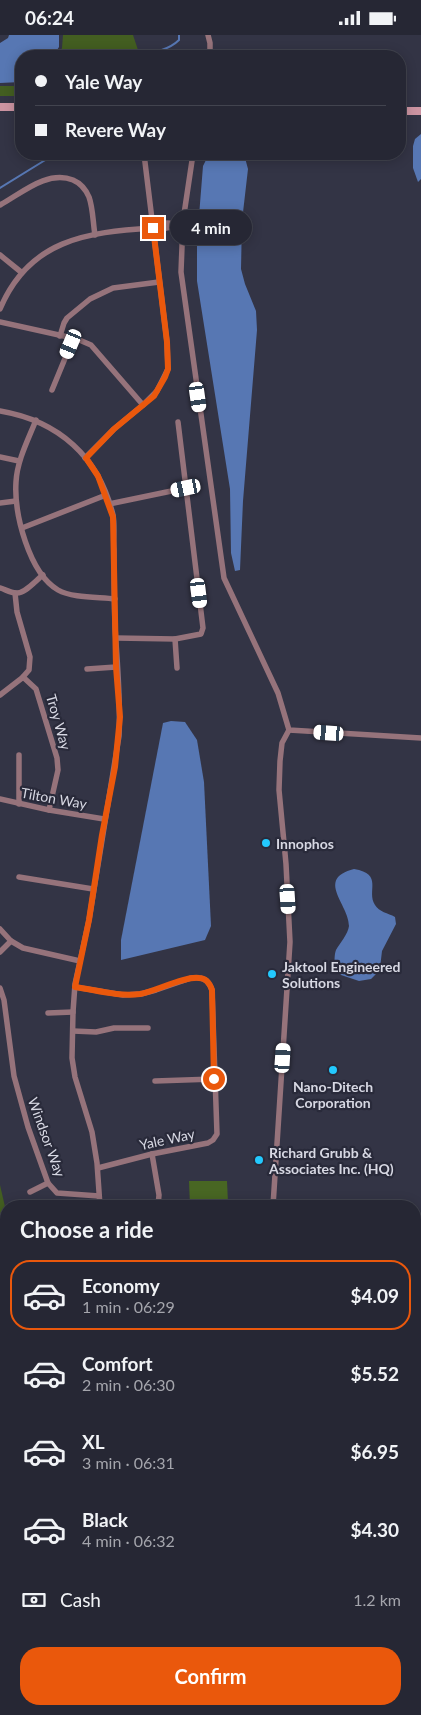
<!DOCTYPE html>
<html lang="en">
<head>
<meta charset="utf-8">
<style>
  :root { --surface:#262734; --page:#2e2f3c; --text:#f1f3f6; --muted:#a4a5ac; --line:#42444f; --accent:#ea580c }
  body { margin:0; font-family:Lato,sans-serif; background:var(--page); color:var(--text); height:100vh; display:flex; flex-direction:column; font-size:19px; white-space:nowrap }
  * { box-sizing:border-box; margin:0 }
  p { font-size:16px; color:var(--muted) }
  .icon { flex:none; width:28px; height:28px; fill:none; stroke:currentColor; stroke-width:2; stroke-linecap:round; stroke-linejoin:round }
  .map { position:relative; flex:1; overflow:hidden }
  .panel { position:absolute; left:0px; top:1165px; width:421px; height:515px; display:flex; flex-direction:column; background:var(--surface); border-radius:20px 20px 0 0; box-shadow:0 2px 12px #0003,0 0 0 1px var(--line) }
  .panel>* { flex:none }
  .hud { position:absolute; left:15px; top:15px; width:391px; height:110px; border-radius:20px; box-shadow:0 2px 12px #0003,0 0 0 1px var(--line); display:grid; align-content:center; height:110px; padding:0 20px; background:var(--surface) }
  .end { position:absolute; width:22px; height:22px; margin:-11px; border:6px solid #ea580c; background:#fff; box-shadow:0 0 0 2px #fff }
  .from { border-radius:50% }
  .bubble { position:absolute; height:35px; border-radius:18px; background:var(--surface); box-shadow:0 2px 12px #0003,0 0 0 1px var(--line); font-size:16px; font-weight:700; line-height:35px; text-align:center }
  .car { position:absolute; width:15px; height:30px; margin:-15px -8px; border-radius:6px; box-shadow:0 0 4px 1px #0007; background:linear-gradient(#fff 24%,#345 0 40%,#fff 0 76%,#345 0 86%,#fff 0) }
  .hud b { display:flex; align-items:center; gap:18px; height:48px; font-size:19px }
  .hud b+b { border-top:1px solid var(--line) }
  .hud i { width:12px; height:12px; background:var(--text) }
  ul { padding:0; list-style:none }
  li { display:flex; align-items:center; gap:15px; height:70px; margin:0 10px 8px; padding:0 10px; border:2px solid transparent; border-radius:20px }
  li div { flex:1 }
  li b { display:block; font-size:19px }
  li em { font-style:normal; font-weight:700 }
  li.current { border-color:var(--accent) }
  li>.icon { width:45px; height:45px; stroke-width:1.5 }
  h2 { padding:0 20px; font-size:22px; line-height:60px }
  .pay { display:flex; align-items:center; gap:12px; height:55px; padding:0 20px; font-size:19px }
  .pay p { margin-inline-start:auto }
  .button { display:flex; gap:10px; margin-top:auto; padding:10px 20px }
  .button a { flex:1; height:58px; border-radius:20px; background:var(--accent); color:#fff; font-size:20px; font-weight:700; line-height:58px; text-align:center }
  .status { display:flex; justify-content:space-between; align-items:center; height:35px; padding:0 25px; background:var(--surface); direction:ltr }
  .status svg { height:14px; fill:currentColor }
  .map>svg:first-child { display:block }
  .green { fill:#435e21 }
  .forest { fill:#486623 }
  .water { fill:#5777b3 }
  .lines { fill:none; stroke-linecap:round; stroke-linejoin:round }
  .stream { stroke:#5777b3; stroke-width:2 }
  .street { stroke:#96737b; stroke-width:5.5 }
  .secondary { stroke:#cc94a2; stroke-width:8 }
  .route { stroke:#ea580c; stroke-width:6 }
  .poi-dot { fill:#23c9fe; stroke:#292a3a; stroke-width:2 }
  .labels { text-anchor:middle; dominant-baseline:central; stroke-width:4.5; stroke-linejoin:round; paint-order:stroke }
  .street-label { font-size:14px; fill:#d7d8e3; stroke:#292a3a }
  .poi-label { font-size:14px; font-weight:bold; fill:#d7d8e3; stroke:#292a3a; text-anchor:start }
</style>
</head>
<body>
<div class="status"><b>06:24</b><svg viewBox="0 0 49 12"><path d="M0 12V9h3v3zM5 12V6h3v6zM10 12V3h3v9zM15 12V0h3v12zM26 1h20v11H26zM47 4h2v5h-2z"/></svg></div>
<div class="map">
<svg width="421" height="1680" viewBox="0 0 421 1680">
  <rect width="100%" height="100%" fill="#333445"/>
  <g class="green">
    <path d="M 63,0 L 133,0 L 138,15 L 134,21 L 58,21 L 62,13 Z"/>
    <rect x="0" y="51" width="21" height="10"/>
    <path d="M 0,1150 L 6,1176 L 6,1559 L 0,1541 Z"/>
    <path d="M 415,1386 L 421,1386 L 421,1680 L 326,1680 L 326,1674 L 415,1674 Z"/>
  </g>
  <path class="forest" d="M 189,1146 L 227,1146 L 228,1168 L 226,1171 L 190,1171 Z"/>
  <g class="water">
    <path d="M 9,0 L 59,0 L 59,12 L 53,21 L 21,21 L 21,47 L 0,48 L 0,8 L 8,3 Z"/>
    <path d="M 421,99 L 421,144 L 418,147 L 413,133 L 413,111 L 415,104 Z"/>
    <path d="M 209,119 L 244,119 L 248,134 L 242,186 L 241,234 L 245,249 L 256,276 L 257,295 L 243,466 L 240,535 L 235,536 L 231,518 L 230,454 L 197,246 L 197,206 L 203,131 Z"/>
    <path d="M 171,686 L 185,687 L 197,705 L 204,747 L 211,891 L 205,905 L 121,925 L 121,905 L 163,688 Z"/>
    <path d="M 354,834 C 384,839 366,856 375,870 C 379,877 388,878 395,882 L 396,889 L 382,916 L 380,933 L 377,938 L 371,944 L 359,946 L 341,940 L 334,931 C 335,926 334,920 336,915 C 340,908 348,899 349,891 C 349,869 315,844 354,834 Z"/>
    <path d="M 415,1408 L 421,1415 L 419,1494 L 415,1514 Z"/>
  </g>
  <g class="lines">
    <g class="stream">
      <path d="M 149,21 C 158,14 168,16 179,5 L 179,0"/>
      <path d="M 0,153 L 55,119"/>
    </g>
    <g class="street">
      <path d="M 208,0 L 210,8 L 210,21"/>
      <path d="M 193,119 L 183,186 L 181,237 L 224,543 L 278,658 L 289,695 L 421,703"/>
      <path d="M 0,170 C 22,158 47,135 73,145 C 80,148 86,155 89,162 C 93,173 93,188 95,200"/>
      <path d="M 167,188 L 183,189 L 158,195 L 153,193 L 158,189 Z"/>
      <path d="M 0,220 L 21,237"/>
      <path d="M 0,274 C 29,205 86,197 153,193"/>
      <path d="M 0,287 L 77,304 L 91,310 L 143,370"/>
      <path d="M 60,301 L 64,288 L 67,283 L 90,264 L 113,253 L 159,247"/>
      <path d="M 52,355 L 73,304"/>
      <path d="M 0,376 C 59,386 99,422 113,480 C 115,491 113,504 114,515 C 114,540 114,565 115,591 C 117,627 121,665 119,701 L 89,885 L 75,949 L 73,977 L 72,1023 L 75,1042 L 92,1097 L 97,1128 L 100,1171"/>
      <path d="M 36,385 C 28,405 17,426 16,447 C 14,479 29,538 58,555 C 72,563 98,562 115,564"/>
      <path d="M 0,422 L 19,426"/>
      <path d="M 85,423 L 114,394 L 143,370 L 157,356 L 168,334 L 167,307 L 144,119"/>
      <path d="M 0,468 L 16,466"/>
      <path d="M 109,469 L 186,453"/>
      <path d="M 22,493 L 106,460"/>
      <path d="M 0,553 C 4,554 11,558 16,558 C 25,559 36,545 43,540"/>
      <path d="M 116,603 L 175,604 L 201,599 L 203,593 L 178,387"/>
      <path d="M 175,604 L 177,633"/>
      <path d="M 87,634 L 116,632"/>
      <path d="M 23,642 L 36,654 L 57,723 L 58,735 L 49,775"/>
      <path d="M 0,660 L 22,643 L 29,635 L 30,622 L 17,577 L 15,558"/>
      <path d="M 0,764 L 49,775 L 104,784"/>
      <path d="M 19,769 L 19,720"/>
      <path d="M 19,842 L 93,854"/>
      <path d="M 0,894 L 11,906 L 23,913 L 80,926"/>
      <path d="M 0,917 L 11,906"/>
      <path d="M 75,952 L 123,960 L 141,959 L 156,955 L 191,943 C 203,942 208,944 212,955 L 217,1099 L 213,1105 L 208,1108 L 152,1119 L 98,1133"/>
      <path d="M 0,953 L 4,965 L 14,1041 L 28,1092 L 48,1148 L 57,1158 L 99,1161"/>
      <path d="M 48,978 L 73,977"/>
      <path d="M 73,996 L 96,997 L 114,993 L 148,993"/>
      <path d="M 155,1046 L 214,1044"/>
      <path d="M 152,1119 L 159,1160 L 158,1171"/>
      <path d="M 30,1157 L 48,1148"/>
      <path d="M 273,1171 L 290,907 L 286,829 L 279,755 L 280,726 L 282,708 L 289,695"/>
      <path d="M 0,1561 C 5,1587 8,1625 0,1651"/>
    </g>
    <g class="secondary">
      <path d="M 0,72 L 21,72"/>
      <path d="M 400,76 L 421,76"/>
    </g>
  </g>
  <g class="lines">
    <path class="route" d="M 153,193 L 167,307 L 168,334 L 165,342 L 154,361 L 114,394 L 86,423 L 98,441 L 113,482 L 116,632 L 120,682 L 115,732 L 102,800 L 89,885 L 75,952 C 96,955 119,962 140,959 C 157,956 184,941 199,943 C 207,943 210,949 212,955 L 214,1044"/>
  </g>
  <g class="poi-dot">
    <circle cx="266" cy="808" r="5"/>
    <circle cx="272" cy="939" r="5"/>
    <circle cx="333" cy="1035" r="5"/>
    <circle cx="259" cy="1125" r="5"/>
  </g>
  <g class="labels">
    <g class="street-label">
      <text transform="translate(59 687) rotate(74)">Troy Way</text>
      <text transform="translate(54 763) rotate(10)">Tilton Way</text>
      <text transform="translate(47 1102) rotate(70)">Windsor Way</text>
      <text transform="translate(167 1104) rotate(-12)">Yale Way</text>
    </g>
    <g class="poi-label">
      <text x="276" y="808">Innophos</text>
      <text x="282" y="931">Jaktool Engineered<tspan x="282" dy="16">Solutions</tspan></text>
      <text x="333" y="1051" text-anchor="middle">Nano-Ditech<tspan x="333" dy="16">Corporation</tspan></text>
      <text x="269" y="1117">Richard Grubb &amp;<tspan x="269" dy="16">Associates Inc. (HQ)</tspan></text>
    </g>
  </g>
</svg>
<i class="end from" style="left:214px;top:1044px"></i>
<i class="end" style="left:153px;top:193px"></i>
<div class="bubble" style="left:170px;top:175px;width:82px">4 min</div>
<i class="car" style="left:71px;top:309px;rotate:203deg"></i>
<i class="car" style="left:198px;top:362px;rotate:172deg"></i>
<i class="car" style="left:186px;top:453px;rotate:258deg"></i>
<i class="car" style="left:199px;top:558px;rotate:173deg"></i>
<i class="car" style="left:329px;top:698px;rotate:274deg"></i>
<i class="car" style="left:288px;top:864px;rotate:176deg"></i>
<i class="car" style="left:283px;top:1023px;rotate:4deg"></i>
<div class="hud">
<b><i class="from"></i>Yale Way</b>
<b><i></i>Revere Way</b>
</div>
<section class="panel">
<h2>Choose a ride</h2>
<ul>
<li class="current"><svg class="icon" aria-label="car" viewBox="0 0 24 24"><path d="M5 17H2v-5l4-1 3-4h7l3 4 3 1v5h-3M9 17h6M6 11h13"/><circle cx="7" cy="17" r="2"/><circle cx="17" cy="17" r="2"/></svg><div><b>Economy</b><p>1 min · 06:29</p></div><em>$4.09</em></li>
<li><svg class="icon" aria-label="car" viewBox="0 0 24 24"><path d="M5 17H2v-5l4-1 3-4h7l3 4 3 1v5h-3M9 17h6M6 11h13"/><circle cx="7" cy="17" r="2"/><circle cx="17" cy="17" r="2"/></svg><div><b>Comfort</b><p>2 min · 06:30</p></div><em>$5.52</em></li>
<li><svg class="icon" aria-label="car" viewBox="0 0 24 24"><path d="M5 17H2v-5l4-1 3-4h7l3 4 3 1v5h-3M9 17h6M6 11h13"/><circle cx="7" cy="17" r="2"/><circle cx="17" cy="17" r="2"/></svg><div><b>XL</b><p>3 min · 06:31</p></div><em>$6.95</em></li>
<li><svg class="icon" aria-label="car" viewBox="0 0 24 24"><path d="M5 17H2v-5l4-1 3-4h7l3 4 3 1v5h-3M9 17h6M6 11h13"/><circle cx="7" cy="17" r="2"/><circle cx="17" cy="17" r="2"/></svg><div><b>Black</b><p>4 min · 06:32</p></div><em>$4.30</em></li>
</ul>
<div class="pay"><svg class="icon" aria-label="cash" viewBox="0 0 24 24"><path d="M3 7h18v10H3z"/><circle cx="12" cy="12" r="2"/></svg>Cash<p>1.2 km</p></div>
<div class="button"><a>Confirm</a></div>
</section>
</div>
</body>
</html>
